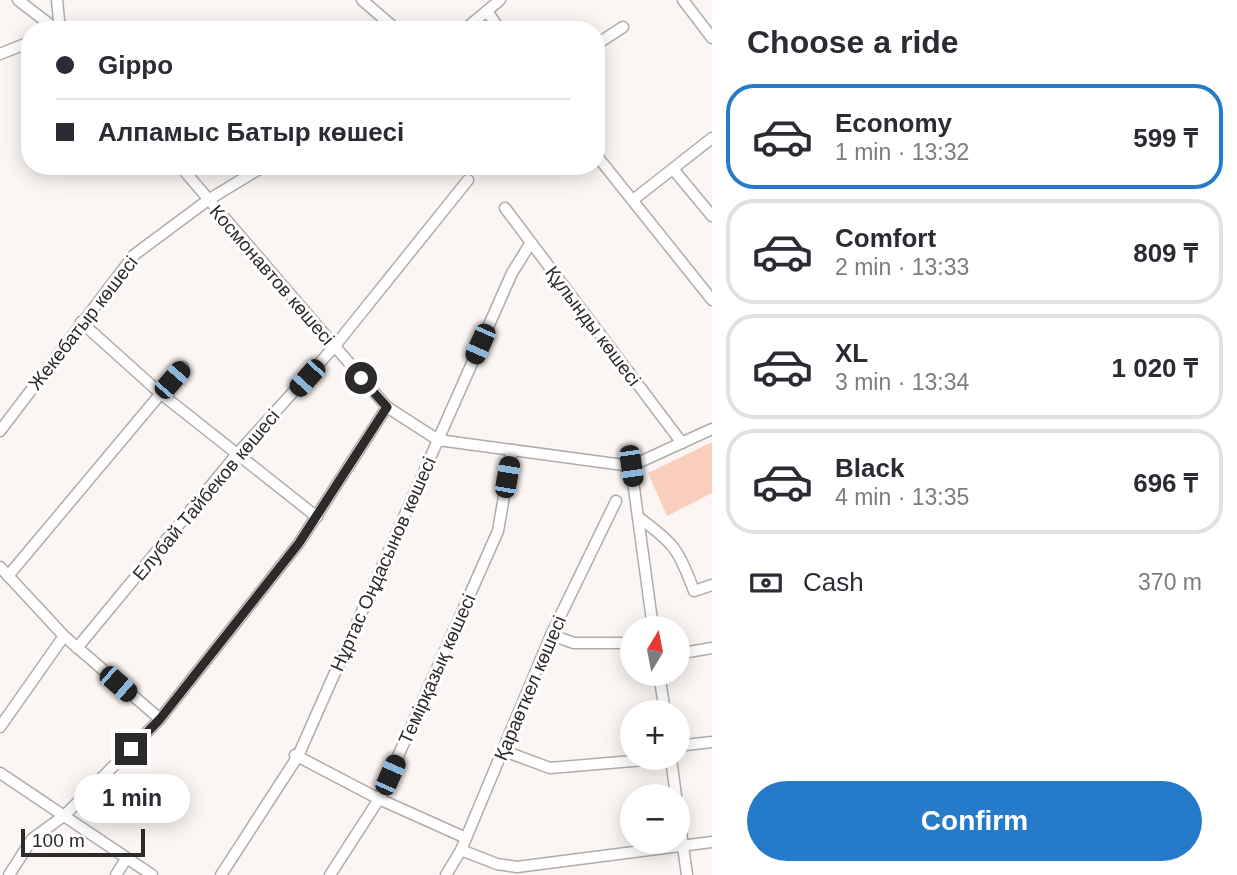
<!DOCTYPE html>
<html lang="en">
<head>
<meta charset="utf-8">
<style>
  :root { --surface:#fff; --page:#f2f2f3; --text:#2b2b33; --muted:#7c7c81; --line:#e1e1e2; --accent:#257bc9 }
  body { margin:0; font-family:Arial,sans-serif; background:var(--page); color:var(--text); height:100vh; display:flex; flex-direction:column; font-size:26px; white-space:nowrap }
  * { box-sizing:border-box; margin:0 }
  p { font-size:23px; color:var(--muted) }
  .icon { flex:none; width:38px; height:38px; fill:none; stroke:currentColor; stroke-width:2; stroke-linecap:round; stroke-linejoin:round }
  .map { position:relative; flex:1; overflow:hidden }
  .details { display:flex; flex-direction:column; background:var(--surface); width:525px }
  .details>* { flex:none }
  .top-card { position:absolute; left:21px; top:21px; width:584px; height:154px; border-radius:28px; box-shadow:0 4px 18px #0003; display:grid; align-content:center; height:154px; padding:0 35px; background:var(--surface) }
  .needle { width:46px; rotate:10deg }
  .controls { position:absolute; left:620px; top:616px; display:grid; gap:14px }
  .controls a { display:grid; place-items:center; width:70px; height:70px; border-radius:50%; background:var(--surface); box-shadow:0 4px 18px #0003; font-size:35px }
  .scale { position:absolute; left:21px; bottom:18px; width:124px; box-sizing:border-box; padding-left:7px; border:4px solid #2d2b2a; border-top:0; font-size:19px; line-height:24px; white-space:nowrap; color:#2d2b2a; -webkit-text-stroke:5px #fff; paint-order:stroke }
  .end { position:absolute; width:32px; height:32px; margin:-16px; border:9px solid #2d2b2a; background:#fff; box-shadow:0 0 0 4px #fff }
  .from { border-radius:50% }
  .bubble { position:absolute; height:49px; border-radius:24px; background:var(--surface); box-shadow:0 4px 18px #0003; font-size:23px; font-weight:600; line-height:49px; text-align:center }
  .car { position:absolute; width:21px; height:42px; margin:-21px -10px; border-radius:9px; box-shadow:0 0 5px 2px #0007; background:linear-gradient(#222 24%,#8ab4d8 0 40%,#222 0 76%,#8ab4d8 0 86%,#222 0) }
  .top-card b { display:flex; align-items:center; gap:24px; height:66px; font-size:26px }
  .top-card b+b { border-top:2px solid var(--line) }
  .top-card i { width:18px; height:18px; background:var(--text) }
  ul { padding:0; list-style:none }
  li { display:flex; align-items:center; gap:21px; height:105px; margin:0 14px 10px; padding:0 21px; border:4px solid var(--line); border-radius:28px }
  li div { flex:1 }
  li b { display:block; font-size:26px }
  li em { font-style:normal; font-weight:600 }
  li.current { border-color:var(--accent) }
  li>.icon { width:63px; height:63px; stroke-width:1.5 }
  h2 { padding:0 35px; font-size:32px; line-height:84px }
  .pay { display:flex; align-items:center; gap:18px; height:77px; padding:0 35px; font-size:26px }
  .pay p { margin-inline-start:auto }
  .button { display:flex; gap:14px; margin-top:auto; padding:14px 35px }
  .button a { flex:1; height:80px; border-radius:42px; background:var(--accent); color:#fff; font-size:28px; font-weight:600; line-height:80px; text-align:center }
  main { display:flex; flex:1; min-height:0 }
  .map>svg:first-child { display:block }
  .green { fill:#facebc }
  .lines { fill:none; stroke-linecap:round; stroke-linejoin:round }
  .minor-casing { stroke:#b1aca9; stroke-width:13 }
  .minor { stroke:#fff; stroke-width:10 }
  .route { stroke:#2d2b2a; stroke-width:9 }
  .labels { text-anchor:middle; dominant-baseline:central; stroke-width:6; stroke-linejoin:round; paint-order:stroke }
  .street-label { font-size:19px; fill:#2d2b2a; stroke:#fff }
</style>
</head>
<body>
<main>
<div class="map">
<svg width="712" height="875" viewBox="0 0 712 875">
  <rect width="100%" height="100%" fill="#fbf5f3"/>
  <path class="green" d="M 712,442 L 712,493 L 667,516 L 648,473 Z"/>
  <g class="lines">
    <defs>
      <g id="minor">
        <path d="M 18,0 L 57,30"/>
        <path d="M 57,0 L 60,30"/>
        <path d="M 362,0 L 397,30"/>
        <path d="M 683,0 L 712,38"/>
        <path d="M 487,11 L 500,30"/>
        <path d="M 464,30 L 500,0"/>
        <path d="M 597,44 L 623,27"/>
        <path d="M 0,54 L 30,42"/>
        <path d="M 597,156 L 712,300"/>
        <path d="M 180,166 L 387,407 L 438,440 L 631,466 L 712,429"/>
        <path d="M 673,169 L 712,216"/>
        <path d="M 633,200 L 712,138"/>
        <path d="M 505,208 L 682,443"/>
        <path d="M 81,322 L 160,393 L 317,517"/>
        <path d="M 0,431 L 134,255 L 208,200 L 264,166"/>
        <path d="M 631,466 L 653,628"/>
        <path d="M 638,517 C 674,543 679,550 694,591 L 712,585"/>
        <path d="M 0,567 L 64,636 L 160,719"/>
        <path d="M 8,576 L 183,367"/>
        <path d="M 551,635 L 574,643 L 632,643"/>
        <path d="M 77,648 L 237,454 L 334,347 L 468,180"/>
        <path d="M 677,654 L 712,648"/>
        <path d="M 659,674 L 665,712"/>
        <path d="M 0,727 L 64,636"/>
        <path d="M 677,746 L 712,742"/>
        <path d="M 504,751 L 550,768 L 668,758"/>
        <path d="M 295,755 L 379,799 L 466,838"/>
        <path d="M 671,758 L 676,796"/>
        <path d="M 0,773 L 152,875"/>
        <path d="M 677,804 L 687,875"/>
        <path d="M 461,850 L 497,864 L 517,867 L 712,842"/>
        <path d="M 9,875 L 32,839 L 65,815 L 160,719 L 299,543 L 387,407"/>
        <path d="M 116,875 L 126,859"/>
        <path d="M 221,875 L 298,756 L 512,273 L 530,244"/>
        <path d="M 330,875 L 379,799 L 498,531 L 512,450"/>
        <path d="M 446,875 L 461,850 L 551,635 L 616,501"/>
      </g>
    </defs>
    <use href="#minor" class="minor-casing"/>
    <use href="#minor" class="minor"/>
  </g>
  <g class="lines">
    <path class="route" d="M 131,749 L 160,719 L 299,543 L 387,407 L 361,378"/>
  </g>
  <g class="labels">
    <g class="street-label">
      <text transform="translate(272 275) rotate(49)">Космонавтов көшесі</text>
      <text transform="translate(83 323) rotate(-52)">Жекебатыр көшесі</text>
      <text transform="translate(593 326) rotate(53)">Құлынды көшесі</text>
      <text transform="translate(206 495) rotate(-50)">Елубай Тайбеков көшесі</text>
      <text transform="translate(383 564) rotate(-66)">Нұртас Оңдасынов көшесі</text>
      <text transform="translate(437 669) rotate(-66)">Темірқазық көшесі</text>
      <text transform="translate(530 688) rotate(-67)">Қараөткел көшесі</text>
    </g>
  </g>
</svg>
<div class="controls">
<a><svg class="needle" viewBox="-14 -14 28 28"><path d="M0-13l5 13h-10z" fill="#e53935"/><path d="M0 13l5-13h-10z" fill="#7c7c81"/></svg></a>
<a>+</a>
<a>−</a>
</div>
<div class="scale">100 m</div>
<i class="end from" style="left:361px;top:378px"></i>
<i class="end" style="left:131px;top:749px"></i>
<div class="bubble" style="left:74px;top:774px;width:116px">1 min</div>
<i class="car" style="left:480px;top:344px;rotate:204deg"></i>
<i class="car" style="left:307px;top:378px;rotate:222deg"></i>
<i class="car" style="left:172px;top:380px;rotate:41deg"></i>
<i class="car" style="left:631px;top:466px;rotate:172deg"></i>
<i class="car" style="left:507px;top:477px;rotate:10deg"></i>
<i class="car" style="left:118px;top:684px;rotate:131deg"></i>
<i class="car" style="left:390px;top:775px;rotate:24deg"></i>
<div class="top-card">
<b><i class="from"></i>Gippo</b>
<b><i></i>Алпамыс Батыр көшесі</b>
</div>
</div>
<section class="details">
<h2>Choose a ride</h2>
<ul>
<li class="current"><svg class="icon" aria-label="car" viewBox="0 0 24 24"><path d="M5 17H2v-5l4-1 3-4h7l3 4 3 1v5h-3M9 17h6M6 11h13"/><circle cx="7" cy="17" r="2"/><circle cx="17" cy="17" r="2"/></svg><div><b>Economy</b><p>1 min · 13:32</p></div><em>599 ₸</em></li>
<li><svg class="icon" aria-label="car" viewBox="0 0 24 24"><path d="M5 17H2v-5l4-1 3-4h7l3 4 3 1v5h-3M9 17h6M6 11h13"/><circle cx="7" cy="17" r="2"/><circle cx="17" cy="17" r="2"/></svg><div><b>Comfort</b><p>2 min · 13:33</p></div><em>809 ₸</em></li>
<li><svg class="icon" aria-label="car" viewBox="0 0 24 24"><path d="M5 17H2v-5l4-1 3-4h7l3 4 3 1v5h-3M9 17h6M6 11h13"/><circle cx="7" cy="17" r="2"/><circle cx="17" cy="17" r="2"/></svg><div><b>XL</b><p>3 min · 13:34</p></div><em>1 020 ₸</em></li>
<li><svg class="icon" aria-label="car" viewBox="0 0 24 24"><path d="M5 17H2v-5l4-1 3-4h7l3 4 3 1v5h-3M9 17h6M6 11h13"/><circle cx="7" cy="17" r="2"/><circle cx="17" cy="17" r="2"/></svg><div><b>Black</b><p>4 min · 13:35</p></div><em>696 ₸</em></li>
</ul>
<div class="pay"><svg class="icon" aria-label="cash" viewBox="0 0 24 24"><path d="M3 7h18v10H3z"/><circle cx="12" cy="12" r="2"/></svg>Cash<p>370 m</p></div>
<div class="button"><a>Confirm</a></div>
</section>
</main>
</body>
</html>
